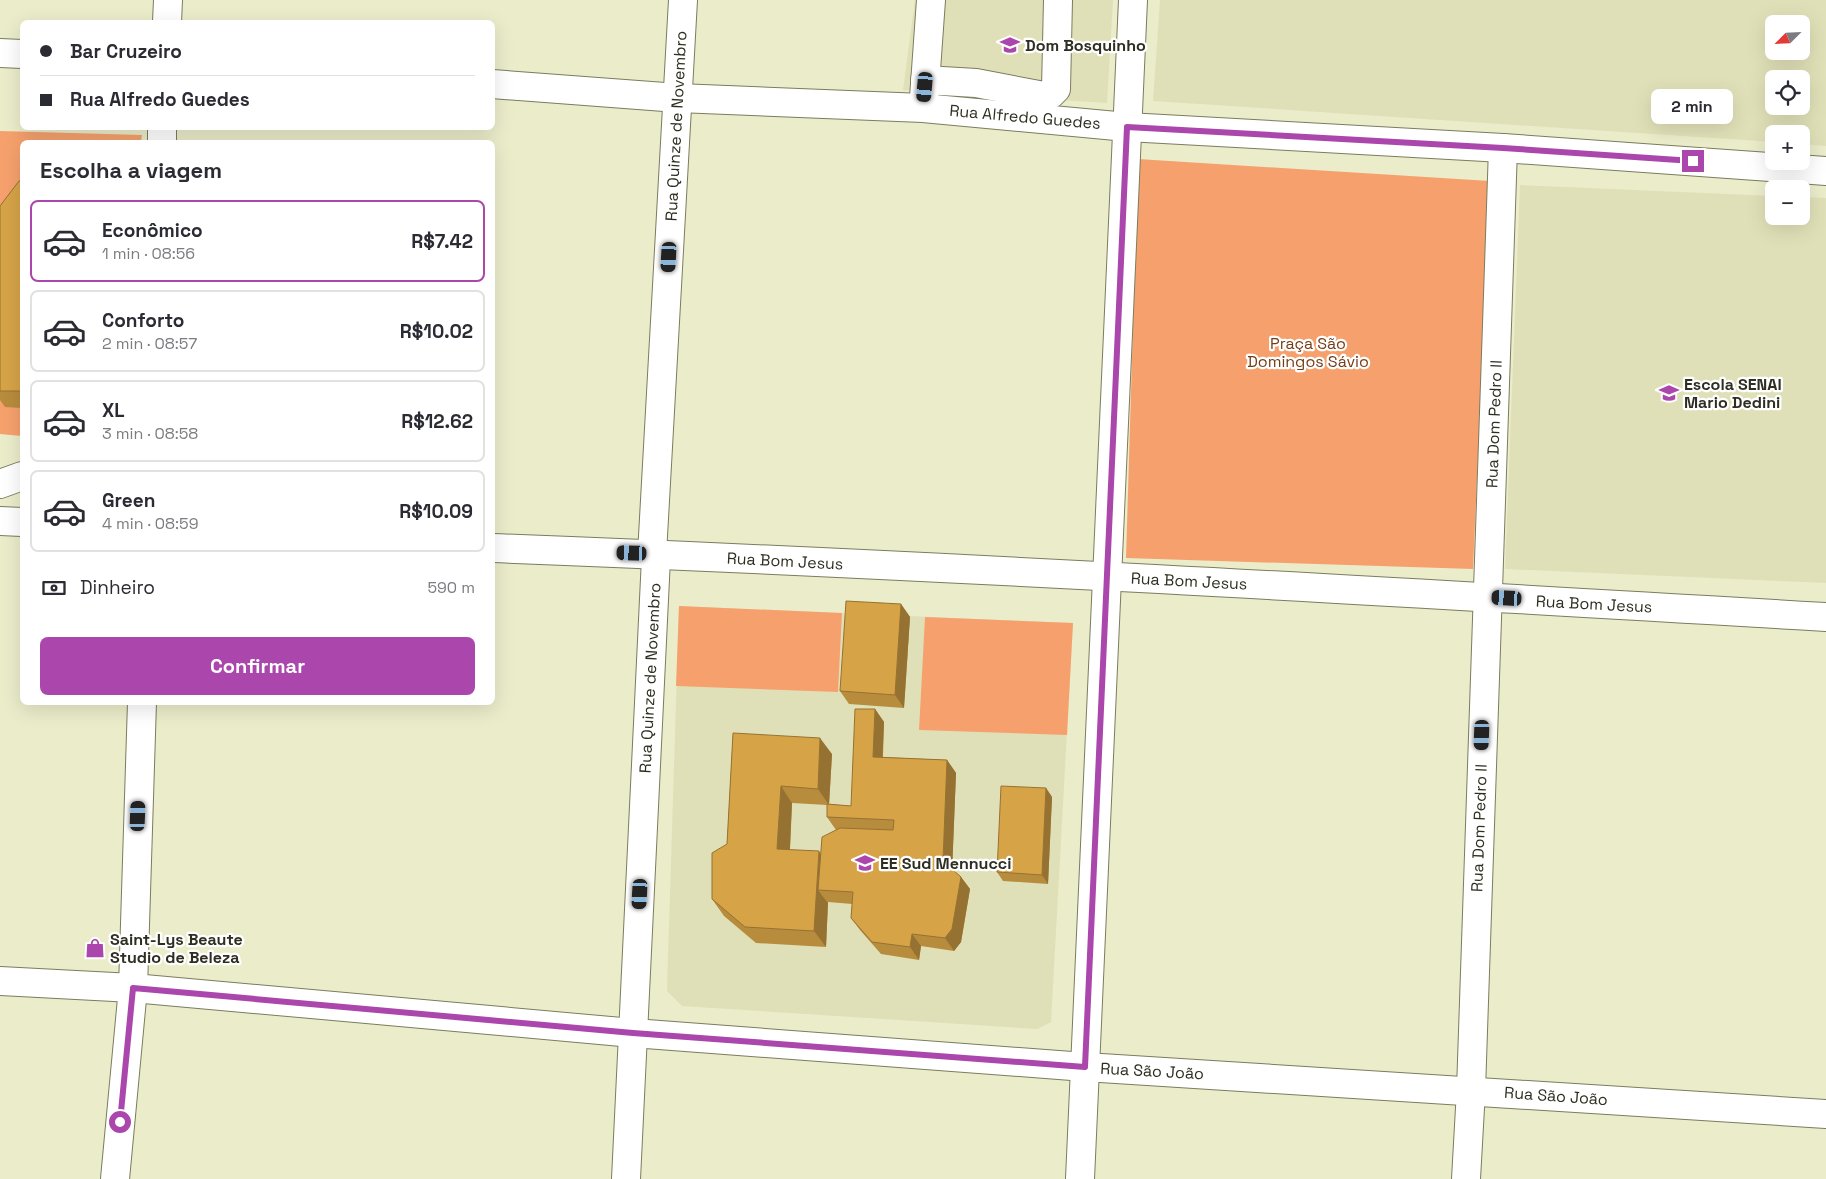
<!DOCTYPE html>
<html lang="pt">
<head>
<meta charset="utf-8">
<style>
  :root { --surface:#fff; --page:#f7f7f7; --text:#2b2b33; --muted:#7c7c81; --line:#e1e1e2; --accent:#aa46ac }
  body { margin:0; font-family:"Space Grotesk",sans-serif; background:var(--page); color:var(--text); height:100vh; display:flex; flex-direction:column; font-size:19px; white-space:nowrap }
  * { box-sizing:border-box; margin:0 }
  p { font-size:16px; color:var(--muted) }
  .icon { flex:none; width:28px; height:28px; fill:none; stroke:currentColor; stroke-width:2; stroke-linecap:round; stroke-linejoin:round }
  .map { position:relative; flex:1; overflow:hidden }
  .drawer { position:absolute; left:20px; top:140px; width:475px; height:565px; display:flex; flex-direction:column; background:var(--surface); border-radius:8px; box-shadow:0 5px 20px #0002 }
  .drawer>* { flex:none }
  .hud { position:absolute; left:20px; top:20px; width:475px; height:110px; border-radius:8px; box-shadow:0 5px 20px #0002; display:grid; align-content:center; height:110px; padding:0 20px; background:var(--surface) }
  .needle { width:32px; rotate:246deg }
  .controls { position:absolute; left:1765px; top:15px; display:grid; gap:10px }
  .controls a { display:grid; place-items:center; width:45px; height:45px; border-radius:8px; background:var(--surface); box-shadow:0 5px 20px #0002; font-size:25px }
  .end { position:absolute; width:22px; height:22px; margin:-11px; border:6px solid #aa46ac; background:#fff; box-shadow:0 0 0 2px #fff }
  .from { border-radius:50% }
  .bubble { position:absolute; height:35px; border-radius:8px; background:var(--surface); box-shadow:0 5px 20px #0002; font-size:16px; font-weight:600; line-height:35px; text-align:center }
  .car { position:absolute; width:15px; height:30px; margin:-15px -8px; border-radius:6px; box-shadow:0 0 4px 1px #0007; background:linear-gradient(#222 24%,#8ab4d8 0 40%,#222 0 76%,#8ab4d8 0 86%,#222 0) }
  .hud b { display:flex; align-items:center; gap:18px; height:48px; font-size:19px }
  .hud b+b { border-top:1px solid var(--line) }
  .hud i { width:12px; height:12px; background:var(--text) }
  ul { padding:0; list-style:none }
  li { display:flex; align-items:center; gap:15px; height:82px; margin:0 10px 8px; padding:0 10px; border:2px solid var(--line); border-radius:8px }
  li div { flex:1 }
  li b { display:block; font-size:19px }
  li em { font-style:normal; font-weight:600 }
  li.active { border-color:var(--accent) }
  li>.icon { width:45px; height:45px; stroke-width:1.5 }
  h2 { padding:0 20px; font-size:22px; line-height:60px }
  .pay { display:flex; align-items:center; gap:12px; height:55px; padding:0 20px; font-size:19px }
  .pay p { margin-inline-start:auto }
  .primary-button { display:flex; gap:10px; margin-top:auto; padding:10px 20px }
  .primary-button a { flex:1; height:58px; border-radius:8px; background:var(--accent); color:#fff; font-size:20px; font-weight:600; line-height:58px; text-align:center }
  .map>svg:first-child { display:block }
  .built { fill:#e0e0b8; fill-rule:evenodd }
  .green { fill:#f6a16d }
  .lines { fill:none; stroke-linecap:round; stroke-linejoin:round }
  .minor-casing { stroke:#7b7c5e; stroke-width:30 }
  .major-casing { stroke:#7b7c5e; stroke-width:30 }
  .minor { stroke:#fff; stroke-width:28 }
  .major { stroke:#fff; stroke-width:28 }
  .wall { fill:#b88c3d; fill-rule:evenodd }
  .shaded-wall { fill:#967232 }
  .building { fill:#d6a347; stroke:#967232 }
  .route { stroke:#aa46ac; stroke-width:6 }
  .labels { text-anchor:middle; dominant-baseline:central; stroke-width:4.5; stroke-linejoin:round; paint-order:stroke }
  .poi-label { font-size:16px; font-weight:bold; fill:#2e2e22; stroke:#fff; text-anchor:start }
  .street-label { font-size:16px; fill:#2e2e22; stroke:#fff }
  .park-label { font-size:16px; fill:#743d17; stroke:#fff }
</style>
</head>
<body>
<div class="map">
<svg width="1826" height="1179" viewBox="0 0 1826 1179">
  <rect width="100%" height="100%" fill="#ebecca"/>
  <g class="built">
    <path d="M 915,0 L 1113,0 L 1107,103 L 903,90 Z"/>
    <path d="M 1160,0 L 1826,0 L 1826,146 L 1801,144 L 1801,134 L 1774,134 L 1774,142 L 1153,101 ZM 1774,24 L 1801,24 L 1801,51 L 1774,51 ZM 1774,79 L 1801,79 L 1801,106 L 1774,106 Z"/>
    <path d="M 1520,185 L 1774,196 L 1774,216 L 1801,216 L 1801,197 L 1826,198 L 1826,583 L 1505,569 Z"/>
    <path d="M 679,606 L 1073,623 L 1051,1022 L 1037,1029 L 682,1006 L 667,991 Z"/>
  </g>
  <g class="green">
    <path d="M 0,131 L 142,135 L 141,142 L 22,142 L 22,436 L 0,434 Z"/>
    <path d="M 1138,159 L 1490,181 L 1473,569 L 1126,558 Z"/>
    <path d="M 679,606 L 842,613 L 838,692 L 676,686 Z"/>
    <path d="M 925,617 L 1073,623 L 1067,735 L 919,730 Z"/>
  </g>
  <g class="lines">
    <defs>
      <g id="minor">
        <path d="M 0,53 L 22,54"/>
        <path d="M 925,80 L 976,83 L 1044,96 L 1051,94 L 1056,89 L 1058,0"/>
        <path d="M 492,84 L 678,98 L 923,108 L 1127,127 L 1503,148 L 1826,171"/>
        <path d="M 924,98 L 931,0"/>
        <path d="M 0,484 L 22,476"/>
        <path d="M 0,521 L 22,522"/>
        <path d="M 492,548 C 937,565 1382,591 1826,617"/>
        <path d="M 0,981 L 133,988 L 633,1033 L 1085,1067 L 1826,1114"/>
        <path d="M 1080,1179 L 1133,0"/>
        <path d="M 1466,1179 L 1471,1090 L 1503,148"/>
      </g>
      <g id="major">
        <path d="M 167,22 L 168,0"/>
        <path d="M 162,142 L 162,128"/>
        <path d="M 115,1179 L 133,988 L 142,702"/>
        <path d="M 626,1179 L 656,558 L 652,554 L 683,0"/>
      </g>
    </defs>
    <use href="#minor" class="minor-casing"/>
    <use href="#major" class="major-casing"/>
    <use href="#minor" class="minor"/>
    <use href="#major" class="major"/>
  </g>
  <g class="wall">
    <path d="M 22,180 L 22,408 L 5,407 L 0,400 L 0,206 Z"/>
    <path d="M 901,604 L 910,617 L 904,708 L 849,704 L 840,691 Z"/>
    <path d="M 875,709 L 884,722 L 883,757 L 947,760 L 956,773 L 952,869 L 961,877 L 970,889 L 961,942 L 954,951 L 921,946 L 919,960 L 881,954 L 860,930 L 851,918 L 852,904 L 828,902 L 826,947 L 756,943 L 724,916 L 712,899 L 727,844 L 733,733 L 832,754 L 829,804 L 851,806 ZM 792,803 L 827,805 L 827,817 L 836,830 L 821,854 L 790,850 Z"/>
    <path d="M 1046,788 L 1052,797 L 1048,884 L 1003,881 L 997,872 Z"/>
  </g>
  <g class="shaded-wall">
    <path d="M 901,604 L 910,617 L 904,708 L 895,695 Z"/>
    <path d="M 875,709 L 884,722 L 882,769 L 873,757 Z"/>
    <path d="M 820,738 L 832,754 L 829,805 L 818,789 Z"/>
    <path d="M 947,760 L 956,773 L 952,874 L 943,861 Z"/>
    <path d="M 781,786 L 792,803 L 789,866 L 777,849 Z"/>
    <path d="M 1046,788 L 1052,797 L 1048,884 L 1042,875 Z"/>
    <path d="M 819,851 L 830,868 L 818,890 L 827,902 L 828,902 L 826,947 L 814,931 Z"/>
    <path d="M 961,877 L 970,889 L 961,942 L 954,951 L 945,938 Z"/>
    <path d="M 912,934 L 921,946 L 919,960 L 910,947 Z"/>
  </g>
  <g class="building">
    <path d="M 22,180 L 22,391 L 0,391 L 0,206 L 19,181 Z"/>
    <path d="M 846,601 L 901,604 L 895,695 L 840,691 Z"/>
    <path d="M 855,709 L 875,709 L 873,757 L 947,760 L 943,861 L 961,877 L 952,929 L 945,938 L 912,934 L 910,947 L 872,942 L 851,918 L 853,892 L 818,890 L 822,837 L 840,828 L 893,830 L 894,820 L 827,817 L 827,804 L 851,806 Z"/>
    <path d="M 733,733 L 820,738 L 818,789 L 781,786 L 777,849 L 819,851 L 814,931 L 745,927 L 712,899 L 712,853 L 727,844 Z"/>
    <path d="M 1001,786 L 1046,788 L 1042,875 L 997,872 Z"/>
  </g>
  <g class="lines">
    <path class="route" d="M 120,1122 L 133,988 L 633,1033 L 1085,1067 L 1127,127 L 1503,148 L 1693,161"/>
  </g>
  <defs>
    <symbol id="school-bare" viewBox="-9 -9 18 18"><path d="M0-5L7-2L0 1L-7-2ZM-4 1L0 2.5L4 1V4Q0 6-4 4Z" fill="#aa46ac" stroke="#fff" stroke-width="2.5" paint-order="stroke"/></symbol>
    <symbol id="university-bare" viewBox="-9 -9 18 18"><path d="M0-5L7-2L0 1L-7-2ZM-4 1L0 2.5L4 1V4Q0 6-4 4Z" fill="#aa46ac" stroke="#fff" stroke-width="2.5" paint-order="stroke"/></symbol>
    <symbol id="shop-bare" viewBox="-9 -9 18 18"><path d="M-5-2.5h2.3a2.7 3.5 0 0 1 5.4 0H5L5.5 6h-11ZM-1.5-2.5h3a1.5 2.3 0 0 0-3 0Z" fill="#aa46ac" stroke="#fff" stroke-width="2.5" paint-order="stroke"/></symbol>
  </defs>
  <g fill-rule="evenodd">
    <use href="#school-bare" x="996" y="31" width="28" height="28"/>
    <use href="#university-bare" x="1655" y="379" width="28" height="28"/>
    <use href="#school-bare" x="851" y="849" width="28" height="28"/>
    <use href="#shop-bare" x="81" y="934" width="28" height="28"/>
  </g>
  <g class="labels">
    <g class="poi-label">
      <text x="1025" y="45">Dom Bosquinho</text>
      <text x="1684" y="384">Escola SENAI<tspan x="1684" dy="18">Mario Dedini</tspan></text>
      <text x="880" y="863">EE Sud Mennucci</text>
      <text x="110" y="939">Saint-Lys Beaute<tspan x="110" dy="18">Studio de Beleza</tspan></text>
    </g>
    <g class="street-label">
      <text transform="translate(1025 117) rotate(5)">Rua Alfredo Guedes</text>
      <text transform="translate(676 126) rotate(-87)">Rua Quinze de Novembro</text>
      <text transform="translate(1494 424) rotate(-88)">Rua Dom Pedro II</text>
      <text transform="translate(785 561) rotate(3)">Rua Bom Jesus</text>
      <text transform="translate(1189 581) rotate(3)">Rua Bom Jesus</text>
      <text transform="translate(1594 604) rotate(3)">Rua Bom Jesus</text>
      <text transform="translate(650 678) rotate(-87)">Rua Quinze de Novembro</text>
      <text transform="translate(1479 828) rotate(-88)">Rua Dom Pedro II</text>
      <text transform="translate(1152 1071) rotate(3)">Rua São João</text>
      <text transform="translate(1556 1096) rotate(4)">Rua São João</text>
    </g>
    <g class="park-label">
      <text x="1308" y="343">Praça São<tspan x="1308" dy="18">Domingos Sávio</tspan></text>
    </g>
  </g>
</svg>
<div class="controls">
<a><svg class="needle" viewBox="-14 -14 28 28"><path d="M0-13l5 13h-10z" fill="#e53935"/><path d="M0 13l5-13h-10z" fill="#7c7c81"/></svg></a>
<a><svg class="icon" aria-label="locate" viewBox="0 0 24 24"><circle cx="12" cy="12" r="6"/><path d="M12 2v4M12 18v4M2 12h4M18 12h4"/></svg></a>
<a>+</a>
<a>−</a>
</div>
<i class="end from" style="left:120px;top:1122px"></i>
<i class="end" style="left:1693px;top:161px"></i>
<div class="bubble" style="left:1651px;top:89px;width:82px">2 min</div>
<i class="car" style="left:925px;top:87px;rotate:185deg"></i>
<i class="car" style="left:669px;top:257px;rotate:183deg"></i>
<i class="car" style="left:632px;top:553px;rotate:272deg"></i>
<i class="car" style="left:1507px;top:598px;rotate:273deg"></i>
<i class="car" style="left:1482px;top:735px;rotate:182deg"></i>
<i class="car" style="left:138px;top:816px;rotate:2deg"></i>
<i class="car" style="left:640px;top:894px;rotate:183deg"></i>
<div class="hud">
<b><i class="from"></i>Bar Cruzeiro</b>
<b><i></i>Rua Alfredo Guedes</b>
</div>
<section class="drawer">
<h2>Escolha a viagem</h2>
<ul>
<li class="active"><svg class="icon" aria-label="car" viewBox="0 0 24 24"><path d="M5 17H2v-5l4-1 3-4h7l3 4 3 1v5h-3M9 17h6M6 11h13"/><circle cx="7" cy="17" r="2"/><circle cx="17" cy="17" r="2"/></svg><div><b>Econômico</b><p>1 min · 08:56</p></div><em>R$7.42</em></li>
<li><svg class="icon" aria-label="car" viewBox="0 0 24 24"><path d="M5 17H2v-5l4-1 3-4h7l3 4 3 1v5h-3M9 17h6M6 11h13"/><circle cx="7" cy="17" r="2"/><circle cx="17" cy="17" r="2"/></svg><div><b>Conforto</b><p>2 min · 08:57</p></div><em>R$10.02</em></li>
<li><svg class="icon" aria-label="car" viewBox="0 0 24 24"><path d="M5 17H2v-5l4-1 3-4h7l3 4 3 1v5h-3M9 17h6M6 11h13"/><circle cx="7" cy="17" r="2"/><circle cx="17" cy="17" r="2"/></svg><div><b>XL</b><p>3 min · 08:58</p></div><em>R$12.62</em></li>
<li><svg class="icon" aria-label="car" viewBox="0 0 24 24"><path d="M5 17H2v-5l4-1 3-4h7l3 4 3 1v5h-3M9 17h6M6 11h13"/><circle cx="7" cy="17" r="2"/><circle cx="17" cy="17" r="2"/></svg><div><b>Green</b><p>4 min · 08:59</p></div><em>R$10.09</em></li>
</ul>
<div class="pay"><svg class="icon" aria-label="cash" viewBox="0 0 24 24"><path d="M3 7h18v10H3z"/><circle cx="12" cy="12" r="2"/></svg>Dinheiro<p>590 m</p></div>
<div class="primary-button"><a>Confirmar</a></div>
</section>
</div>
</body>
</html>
